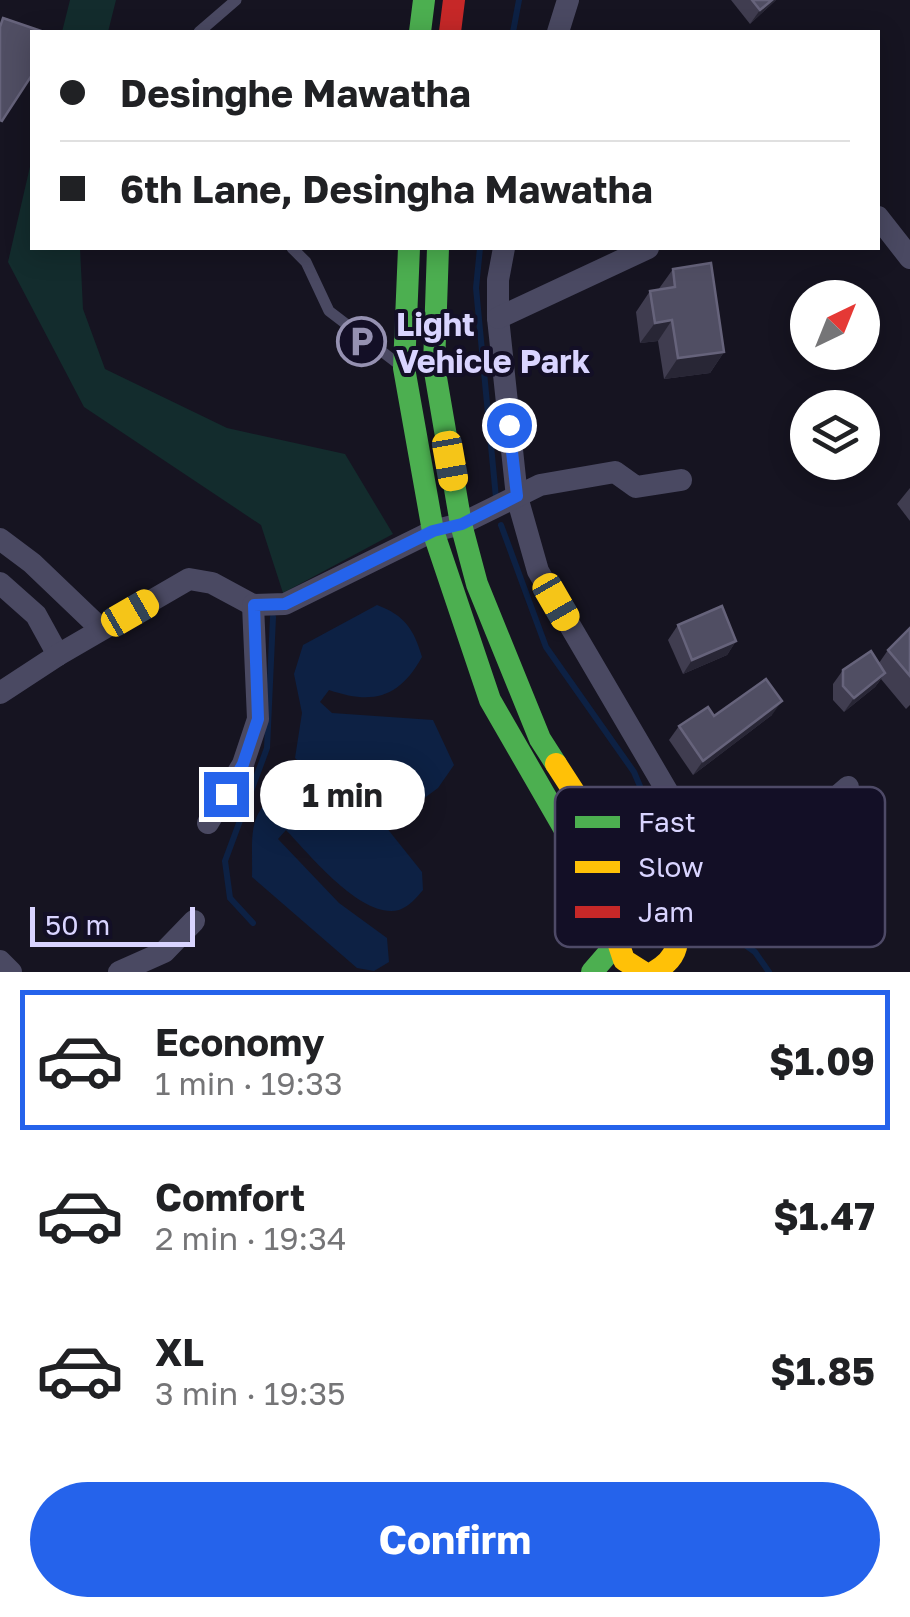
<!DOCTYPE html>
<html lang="en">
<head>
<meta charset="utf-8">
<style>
  :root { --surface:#fff; --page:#f2f2f2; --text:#202124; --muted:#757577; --line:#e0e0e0; --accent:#2563eb }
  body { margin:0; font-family:"Golos Text",sans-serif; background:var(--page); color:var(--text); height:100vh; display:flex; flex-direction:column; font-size:38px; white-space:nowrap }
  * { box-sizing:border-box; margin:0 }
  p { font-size:32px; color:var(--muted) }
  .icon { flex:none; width:55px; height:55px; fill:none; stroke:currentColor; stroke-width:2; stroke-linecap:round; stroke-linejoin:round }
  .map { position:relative; height:972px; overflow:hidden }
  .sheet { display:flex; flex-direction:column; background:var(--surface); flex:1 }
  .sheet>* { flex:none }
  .top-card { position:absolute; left:30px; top:30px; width:850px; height:220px; border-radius:0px; box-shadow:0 5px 25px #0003; display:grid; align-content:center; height:220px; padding:0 30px; background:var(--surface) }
  .needle { width:65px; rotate:43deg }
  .controls { position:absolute; left:790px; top:280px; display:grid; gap:20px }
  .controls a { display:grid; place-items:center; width:90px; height:90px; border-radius:50%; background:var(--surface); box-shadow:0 5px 25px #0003; font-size:50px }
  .scale { position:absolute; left:30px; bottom:25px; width:165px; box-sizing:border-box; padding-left:10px; border:5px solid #d9d4ff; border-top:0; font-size:28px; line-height:35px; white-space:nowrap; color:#d9d4ff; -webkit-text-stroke:8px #130f26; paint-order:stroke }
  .end { position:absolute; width:45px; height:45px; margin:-22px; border:12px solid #2563eb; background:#fff; box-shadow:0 0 0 5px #fff }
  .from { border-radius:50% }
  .bubble { position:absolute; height:70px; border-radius:35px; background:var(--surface); box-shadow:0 5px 25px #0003; font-size:32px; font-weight:700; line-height:70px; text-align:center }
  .car { position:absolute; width:30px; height:60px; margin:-30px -15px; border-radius:12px; box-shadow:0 0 8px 2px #0007; background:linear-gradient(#f5c518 24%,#345 0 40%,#f5c518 0 76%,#345 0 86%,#f5c518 0) }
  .top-card b { display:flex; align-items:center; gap:35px; height:95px; font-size:38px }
  .top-card b+b { border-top:2px solid var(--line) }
  .top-card i { width:25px; height:25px; background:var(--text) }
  ul { padding:18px 0 0; list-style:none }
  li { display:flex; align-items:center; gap:30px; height:140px; margin:0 20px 15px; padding:0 10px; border:5px solid transparent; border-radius:0px }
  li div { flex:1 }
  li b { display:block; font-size:38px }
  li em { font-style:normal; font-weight:700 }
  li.current { border-color:var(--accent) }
  li>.icon { width:90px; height:90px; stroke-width:1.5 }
  .cta { display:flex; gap:20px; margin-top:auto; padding:20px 30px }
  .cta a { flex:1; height:115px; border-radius:60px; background:var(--accent); color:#fff; font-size:40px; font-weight:700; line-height:115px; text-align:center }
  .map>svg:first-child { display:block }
  .green { fill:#132c2d }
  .water { fill:#0d2144 }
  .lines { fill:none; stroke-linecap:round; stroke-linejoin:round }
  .stream { stroke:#0d2144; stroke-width:6 }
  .lane { stroke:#4a4962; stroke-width:11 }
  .street { stroke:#4a4962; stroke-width:22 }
  .fast { stroke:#4caf50; stroke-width:22 }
  .slow { stroke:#ffc107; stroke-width:22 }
  .jam { stroke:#c62828; stroke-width:22 }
  .wall { fill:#403d50 }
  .shaded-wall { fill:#282635 }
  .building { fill:#504e63; stroke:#66637b; stroke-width:2.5 }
  .route { stroke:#2563eb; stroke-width:12 }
  .labels { text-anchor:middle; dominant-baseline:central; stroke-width:8; stroke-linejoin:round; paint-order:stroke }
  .poi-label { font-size:32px; font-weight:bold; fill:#d9d4ff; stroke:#130f26; text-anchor:start }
  .key { fill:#130f26; stroke:#4e4a67; stroke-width:2.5 }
  .key-label { font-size:28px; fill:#d9d4ff }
</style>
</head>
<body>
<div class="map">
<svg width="910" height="972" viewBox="0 0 910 972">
  <rect width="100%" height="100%" fill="#161421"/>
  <g class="green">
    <path d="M 70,0 L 116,0 L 108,32 L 62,32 Z"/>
    <path d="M 32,158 L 32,248 L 80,248 L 83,309 L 105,369 L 227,428 L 345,454 L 393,534 L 283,593 L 261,525 L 84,407 L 8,262 Z"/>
  </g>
  <g class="water">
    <path d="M 377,605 C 404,615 414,629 422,657 C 399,698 373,705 329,690 L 320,702 L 332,713 L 433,720 L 454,765 L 438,788 L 408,810 L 379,789 L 312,774 L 295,758 L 302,713 L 294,674 L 303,645 Z"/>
    <path d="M 287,788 L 322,788 L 370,807 L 422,872 L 423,890 C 416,898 410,906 399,910 C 362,920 309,854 286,830 L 278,839 L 339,903 L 387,938 L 389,962 L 374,971 L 357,968 L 252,877 C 253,835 245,810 287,788 Z"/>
  </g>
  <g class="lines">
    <g class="stream">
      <path d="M 513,32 L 519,0"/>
      <path d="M 480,248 L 476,288 L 496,498"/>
      <path d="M 501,525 L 546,647 L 634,772 L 680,881 L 720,927 L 755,952 L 769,972"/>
      <path d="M 253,923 L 230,898 L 225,861 L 267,748 L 273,617"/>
    </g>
    <g class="lane">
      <path d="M 199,32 L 236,0"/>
      <path d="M 292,248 L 306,262 L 329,311 L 397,363"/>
    </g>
    <g class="street">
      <path d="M 558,32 L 568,0"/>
      <path d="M 878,217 L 910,258"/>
      <path d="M 504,248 L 498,280 L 498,318 L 517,497 L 538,571 L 701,849 L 729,868 L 751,871 L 848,787"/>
      <path d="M 498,318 L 648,248"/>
      <path d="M 0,539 L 32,563 L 101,629"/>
      <path d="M 0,583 L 36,615 L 58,655"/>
      <path d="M 0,693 L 58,655 L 189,579 L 212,583 L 253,605 L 285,604 L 433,531 L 461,524 L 540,485 L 615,472 L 636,487 L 681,480"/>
      <path d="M 208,823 L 243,764 L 258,719 L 253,605"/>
      <path d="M 0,961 L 11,972"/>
      <path d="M 119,972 L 164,952 L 194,921"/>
    </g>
    <g class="fast">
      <path d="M 420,32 L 424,0"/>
      <path d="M 409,248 L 404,368 L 433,531 L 490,700 L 622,929"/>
      <path d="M 438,248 L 434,366 L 461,524 L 477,584 L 540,739 L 556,764"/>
      <path d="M 592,972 L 618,942"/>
    </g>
    <g class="slow">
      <path d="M 556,764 L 653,914"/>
      <path d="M 643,972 L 624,960 L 618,942 C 621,935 624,926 630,921 C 653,898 707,941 654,972"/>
    </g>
    <path class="jam" d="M 450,32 L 454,0"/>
  </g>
  <g class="wall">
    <path d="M 731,0 L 776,0 L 750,24 Z"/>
    <path d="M 673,269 L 724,352 L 710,373 L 664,379 L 658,341 L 640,343 L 636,312 L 650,291 L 658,290 Z"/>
    <path d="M 910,488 L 910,521 L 897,504 Z"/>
    <path d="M 678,625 L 736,641 L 727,655 L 683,674 L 668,640 Z"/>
    <path d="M 910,628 L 910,705 L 906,709 L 881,679 L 875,687 L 844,712 L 833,700 L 833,684 L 843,670 L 879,663 L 888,650 Z"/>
    <path d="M 772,715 L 693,775 L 669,740 L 679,726 L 714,716 Z"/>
  </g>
  <g class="shaded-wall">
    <path d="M 772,0 L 776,0 L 750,24 L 760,10 Z"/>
    <path d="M 672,320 L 658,341 L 640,343 L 655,323 Z"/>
    <path d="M 724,352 L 710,373 L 664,379 L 678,358 Z"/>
    <path d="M 736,641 L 727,655 L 683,674 L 692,660 Z"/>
    <path d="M 885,673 L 875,687 L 844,712 L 854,698 Z"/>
    <path d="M 782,701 L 772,715 L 693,775 L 703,761 Z"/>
  </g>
  <g class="building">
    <path d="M 752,0 L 772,0 L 760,10 Z"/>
    <path d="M 3,18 L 44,32 L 32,32 L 32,75 L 2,121 L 0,120 L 0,27 Z"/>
    <path d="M 711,263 L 724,352 L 678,358 L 672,320 L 655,323 L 650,291 L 675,287 L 673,269 Z"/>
    <path d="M 722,606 L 736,641 L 692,660 L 678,625 Z"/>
    <path d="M 910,628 L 910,676 L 888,650 Z"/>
    <path d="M 871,651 L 885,673 L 854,698 L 843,686 L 843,670 Z"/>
    <path d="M 766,679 L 782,701 L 703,761 L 679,726 L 708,707 L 714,716 Z"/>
  </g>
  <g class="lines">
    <path class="route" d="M 226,794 L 243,764 L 258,719 L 254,605 L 285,604 L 433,531 L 462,524 L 517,496 L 509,425"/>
  </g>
  <defs>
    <symbol id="parking-ring" viewBox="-11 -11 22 22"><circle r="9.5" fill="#130f26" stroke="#9591b1" stroke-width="1.5"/><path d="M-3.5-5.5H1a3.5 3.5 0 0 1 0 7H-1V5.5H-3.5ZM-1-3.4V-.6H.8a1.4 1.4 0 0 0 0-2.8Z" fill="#9591b1"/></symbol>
  </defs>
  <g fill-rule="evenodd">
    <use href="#parking-ring" x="334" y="314" width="55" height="55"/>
  </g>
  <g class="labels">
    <g class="poi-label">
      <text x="396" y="324">Light<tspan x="396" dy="37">Vehicle Park</tspan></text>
    </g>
  </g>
  <rect x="555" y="787" width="330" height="160" rx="15" class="key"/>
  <rect x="575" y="816" width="45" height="12" fill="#4caf50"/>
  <rect x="575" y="861" width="45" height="12" fill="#ffc107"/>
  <rect x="575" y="906" width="45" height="12" fill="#c62828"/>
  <g class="key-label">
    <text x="638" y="832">Fast</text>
    <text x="638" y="877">Slow</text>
    <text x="638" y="922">Jam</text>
  </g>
</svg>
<div class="controls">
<a><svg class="needle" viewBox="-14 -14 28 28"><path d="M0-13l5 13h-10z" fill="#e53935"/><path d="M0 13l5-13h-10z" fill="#757577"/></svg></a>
<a><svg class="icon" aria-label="layers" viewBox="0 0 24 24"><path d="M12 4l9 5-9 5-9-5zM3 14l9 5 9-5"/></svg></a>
</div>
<div class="scale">50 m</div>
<i class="end from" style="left:509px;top:425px"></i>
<i class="end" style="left:226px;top:794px"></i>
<div class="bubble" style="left:260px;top:760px;width:165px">1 min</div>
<i class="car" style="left:450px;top:461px;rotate:170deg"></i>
<i class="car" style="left:556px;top:602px;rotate:150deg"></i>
<i class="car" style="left:130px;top:613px;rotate:60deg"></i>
<div class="top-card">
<b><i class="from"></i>Desinghe Mawatha</b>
<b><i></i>6th Lane, Desingha Mawatha</b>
</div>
</div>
<section class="sheet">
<ul>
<li class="current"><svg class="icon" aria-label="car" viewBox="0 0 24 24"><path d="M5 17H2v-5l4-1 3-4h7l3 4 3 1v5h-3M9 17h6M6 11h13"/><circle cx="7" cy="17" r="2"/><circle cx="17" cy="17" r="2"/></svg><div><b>Economy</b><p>1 min · 19:33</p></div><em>$1.09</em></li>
<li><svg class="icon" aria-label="car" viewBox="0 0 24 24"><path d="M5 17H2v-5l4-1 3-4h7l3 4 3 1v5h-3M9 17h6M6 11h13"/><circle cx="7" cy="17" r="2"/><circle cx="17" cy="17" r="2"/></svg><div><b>Comfort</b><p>2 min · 19:34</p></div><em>$1.47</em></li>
<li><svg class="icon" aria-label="car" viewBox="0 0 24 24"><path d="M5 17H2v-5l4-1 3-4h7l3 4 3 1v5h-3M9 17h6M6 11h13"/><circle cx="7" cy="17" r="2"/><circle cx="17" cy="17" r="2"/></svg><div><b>XL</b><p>3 min · 19:35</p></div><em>$1.85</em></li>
</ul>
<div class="cta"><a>Confirm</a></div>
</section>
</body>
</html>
